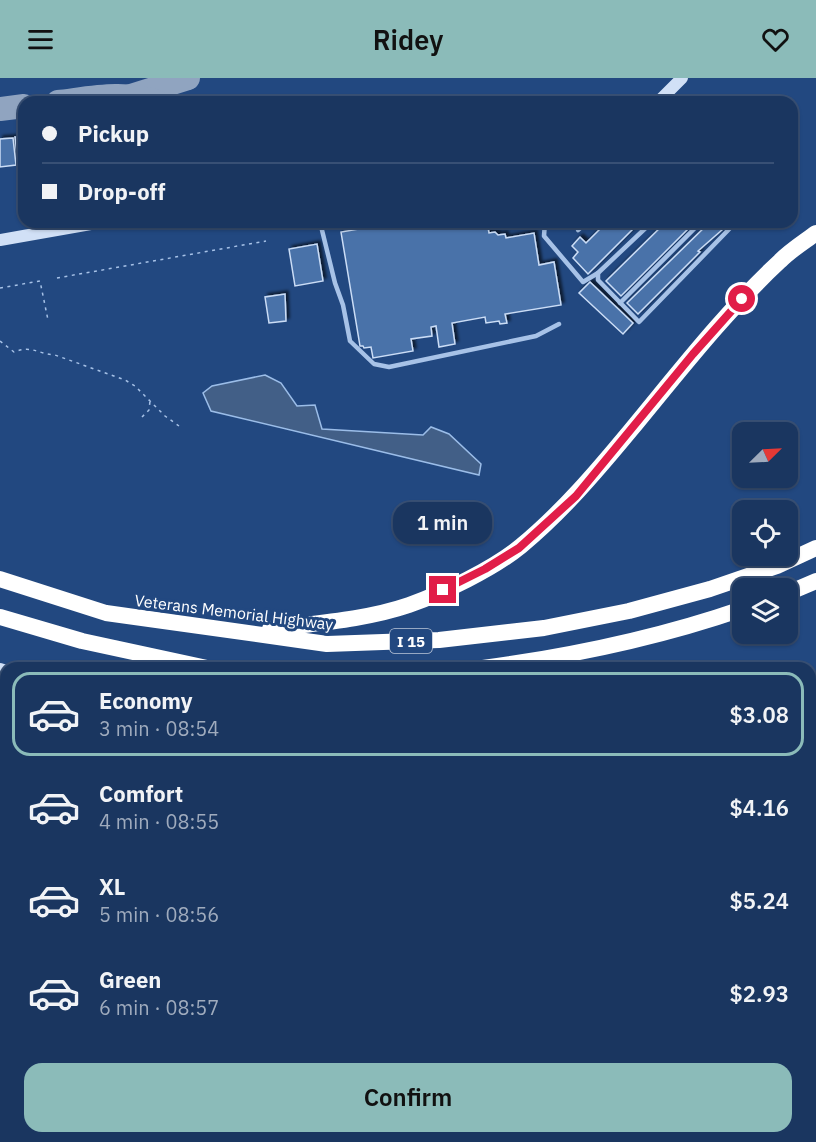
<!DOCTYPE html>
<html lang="en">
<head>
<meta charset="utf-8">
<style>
  :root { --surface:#1a3660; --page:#233e66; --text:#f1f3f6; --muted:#9fabbd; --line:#385075; --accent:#8bbbb9 }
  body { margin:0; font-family:"IBM Plex Sans",sans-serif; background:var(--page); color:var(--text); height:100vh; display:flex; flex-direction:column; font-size:22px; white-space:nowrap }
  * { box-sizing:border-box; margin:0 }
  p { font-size:20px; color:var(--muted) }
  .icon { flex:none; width:33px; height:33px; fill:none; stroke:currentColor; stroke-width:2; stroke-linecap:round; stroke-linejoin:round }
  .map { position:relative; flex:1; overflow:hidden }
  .drawer { position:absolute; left:0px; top:584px; width:816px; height:482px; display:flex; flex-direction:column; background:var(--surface); border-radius:18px 18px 0 0; box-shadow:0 2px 4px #0004,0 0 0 2px var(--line) }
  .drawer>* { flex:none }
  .top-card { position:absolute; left:18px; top:18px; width:780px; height:132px; border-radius:18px; box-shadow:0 2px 4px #0004,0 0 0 2px var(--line); display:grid; align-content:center; height:132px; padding:0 24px; background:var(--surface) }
  .needle { width:39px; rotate:66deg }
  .buttons { position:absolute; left:732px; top:344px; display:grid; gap:12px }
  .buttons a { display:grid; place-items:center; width:66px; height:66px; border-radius:12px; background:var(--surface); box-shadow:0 2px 4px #0004,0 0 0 2px var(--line); font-size:30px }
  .end { position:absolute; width:27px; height:27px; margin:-14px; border:8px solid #e11d48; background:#fff; box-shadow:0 0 0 3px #fff }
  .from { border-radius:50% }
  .bubble { position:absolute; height:42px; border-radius:18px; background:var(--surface); box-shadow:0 2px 4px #0004,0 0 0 2px var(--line); font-size:20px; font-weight:600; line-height:42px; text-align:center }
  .top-card b { display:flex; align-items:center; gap:21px; height:57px; font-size:22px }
  .top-card b+b { border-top:2px solid var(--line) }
  .top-card i { width:15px; height:15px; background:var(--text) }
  ul { padding:10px 0 0; list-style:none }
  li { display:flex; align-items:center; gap:18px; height:84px; margin:0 12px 9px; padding:0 12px; border:3px solid transparent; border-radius:18px }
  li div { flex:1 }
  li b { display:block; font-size:22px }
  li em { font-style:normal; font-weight:600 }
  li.active { border-color:var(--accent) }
  li>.icon { width:54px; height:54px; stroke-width:1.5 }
  .action { display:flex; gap:12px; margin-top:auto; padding:12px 24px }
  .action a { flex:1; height:69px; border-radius:18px; background:var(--accent); color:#111; font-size:24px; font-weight:600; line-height:69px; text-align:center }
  header { display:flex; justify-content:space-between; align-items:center; height:78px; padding:0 24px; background:var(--accent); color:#111; font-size:27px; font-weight:600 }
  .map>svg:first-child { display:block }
  .green { fill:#36619e }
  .water { fill:#425f87; stroke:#9bbde8; stroke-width:1.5 }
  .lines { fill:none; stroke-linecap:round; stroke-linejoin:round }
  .taxiway { stroke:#90a4c0; stroke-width:24 }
  .building { fill:#4a72a9; stroke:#cbddf6; stroke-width:1.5; filter:url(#shadow) }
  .path { stroke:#a7c2e7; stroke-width:1.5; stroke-dasharray:3 4.5; stroke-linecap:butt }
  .lane { stroke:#a7c2e7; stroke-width:4.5 }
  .street { stroke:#a7c2e7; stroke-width:6 }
  .secondary { stroke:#d1e0f6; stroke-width:12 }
  .highway { stroke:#fff; stroke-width:16 }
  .route { stroke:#e11d48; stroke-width:8 }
  .labels { text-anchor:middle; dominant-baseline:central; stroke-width:6; stroke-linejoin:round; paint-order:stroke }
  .shield { fill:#224880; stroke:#bdc8d9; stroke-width:1.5 }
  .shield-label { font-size:15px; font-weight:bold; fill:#fff }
  .street-label { font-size:16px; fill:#fff; stroke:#224880 }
</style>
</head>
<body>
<header><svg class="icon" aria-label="menu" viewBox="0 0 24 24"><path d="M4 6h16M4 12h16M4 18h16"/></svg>Ridey<svg class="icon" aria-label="heart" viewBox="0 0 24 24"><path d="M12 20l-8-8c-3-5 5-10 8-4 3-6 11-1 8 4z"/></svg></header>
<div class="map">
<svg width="816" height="1064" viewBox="0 0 816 1064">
  <defs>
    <filter id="shadow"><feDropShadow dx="3" dy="-3" stdDeviation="1.5" flood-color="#0009"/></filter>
  </defs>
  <rect width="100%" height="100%" fill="#224880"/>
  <g class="green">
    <path d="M 810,689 L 816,691 L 816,804 L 810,806 Z"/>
    <path d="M 6,1008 L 6,1059 L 239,1059 L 234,1064 L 0,1064 L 0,1013 Z"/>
    <path d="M 286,1059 L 445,1059 L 438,1064 L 280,1064 Z"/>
  </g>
  <g class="water">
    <path d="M 265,297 L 281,305 L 297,328 L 315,327 L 322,351 L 423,357 L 431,349 L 449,356 L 481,386 L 479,397 L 211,333 L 203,315 L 212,308 Z"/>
    <path d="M 239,1059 L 286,1059 L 280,1064 L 234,1064 Z"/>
  </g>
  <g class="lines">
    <g class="taxiway">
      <path d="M 131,18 L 188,0"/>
      <path d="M 58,24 C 92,20 124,13 157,24"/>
      <path d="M 0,31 L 24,28"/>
    </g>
  </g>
  <g class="building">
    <path d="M 15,59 L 24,59 L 24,92 L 19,93 Z"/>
    <path d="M 13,60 L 16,87 L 0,89 L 0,61 Z"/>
    <path d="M 400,144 L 487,144 L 489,155 L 495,154 L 498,157 L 505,156 L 506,160 L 534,155 L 539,187 L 554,184 L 561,227 L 505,236 L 507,245 L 500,246 L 499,243 L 486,245 L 485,239 L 452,245 L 455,266 L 439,269 L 436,248 L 431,249 L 432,258 L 411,261 L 413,273 L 373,280 L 371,269 L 364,270 L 363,268 L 360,268 L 341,154 Z"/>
    <path d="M 607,144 L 640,144 L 588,196 L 573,180 L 578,174 L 572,168 L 580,159 L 586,165 Z"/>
    <path d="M 666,144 L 695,144 L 621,218 L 606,203 Z"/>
    <path d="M 710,144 L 731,144 L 698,173 L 700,174 L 638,236 L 627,225 Z"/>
    <path d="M 317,166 L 323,203 L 295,208 L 289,171 Z"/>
    <path d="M 590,204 L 633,245 L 623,256 L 579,215 Z"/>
    <path d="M 285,216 L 286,243 L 269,245 L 265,219 Z"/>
    <path d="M 5,631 L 6,655 L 3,653 L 0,656 L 0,638 Z"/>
    <path d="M 4,755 L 6,759 L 6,783 L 0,786 L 0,757 Z"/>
    <path d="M 6,789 L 6,811 L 3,813 L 0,808 L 0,792 Z"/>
    <path d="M 6,826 L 6,844 L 0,838 L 0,832 Z"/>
    <path d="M 0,848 L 6,854 L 6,860 L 0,866 Z"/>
    <path d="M 6,932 L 6,963 L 3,966 L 0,964 L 0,939 Z"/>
  </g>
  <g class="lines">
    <g class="path">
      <path d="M 57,200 L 266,163"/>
      <path d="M 0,210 L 40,203 L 48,242"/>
      <path d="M 0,263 L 14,274 C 32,267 38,276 55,277 L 125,302 L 135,308 L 165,338 L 179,348"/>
      <path d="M 142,339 L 149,332 L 150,323"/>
      <path d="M 810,776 L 816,775"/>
      <path d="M 810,849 L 816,850"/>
      <path d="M 0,1038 L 6,1044"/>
      <path d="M 75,1059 L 82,1064"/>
      <path d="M 89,1064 L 104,1059"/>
    </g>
    <g class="lane">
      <path d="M 320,144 L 335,205 L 343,227 L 350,263 L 374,286 L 389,289 L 536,258 L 559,246"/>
      <path d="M 545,144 L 544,158 L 583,204 L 598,195 L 652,144"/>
      <path d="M 578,152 L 587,144"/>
      <path d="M 598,195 L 598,202 L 639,244 L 736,144"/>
      <path d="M 620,225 L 701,144"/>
    </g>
    <g class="street">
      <path d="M 0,693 L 6,703"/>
      <path d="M 0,907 L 6,900"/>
    </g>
    <g class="secondary">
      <path d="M 658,24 L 682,0"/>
      <path d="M 0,162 L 102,144"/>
      <path d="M 0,591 L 6,593"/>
      <path d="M 810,868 L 816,865"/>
    </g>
    <g class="highway">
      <path d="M 0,501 L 106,535 L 327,566 L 439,562 L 544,550 L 629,533 L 710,511 L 777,488 L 816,470"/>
      <path d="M 788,515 L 816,503"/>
      <path d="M 0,539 L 82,563 L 207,590"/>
      <path d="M 270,551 C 316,545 365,542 409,527 C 443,515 493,491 521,468 C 562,434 596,394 630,353 C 678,295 725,234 780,183 C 791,172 804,164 816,155"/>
      <path d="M 483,590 C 572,578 658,560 742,531"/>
      <path d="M 810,675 L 816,677"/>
    </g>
  </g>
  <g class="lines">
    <path class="route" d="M 443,512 L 485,491 L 519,470 L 576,418 L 693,276 L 742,221"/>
  </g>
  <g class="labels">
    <rect class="shield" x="390" y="551" width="42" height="24" rx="4.5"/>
    <g class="shield-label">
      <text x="411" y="563">I 15</text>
    </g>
    <g class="street-label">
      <text transform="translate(234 534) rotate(7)">Veterans Memorial Highway</text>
    </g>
  </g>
</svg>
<div class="buttons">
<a><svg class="needle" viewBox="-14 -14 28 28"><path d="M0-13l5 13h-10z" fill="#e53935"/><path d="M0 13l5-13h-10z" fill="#9fabbd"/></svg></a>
<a><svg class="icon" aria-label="locate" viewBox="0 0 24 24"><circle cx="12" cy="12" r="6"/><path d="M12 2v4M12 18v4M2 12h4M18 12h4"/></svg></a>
<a><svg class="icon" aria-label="layers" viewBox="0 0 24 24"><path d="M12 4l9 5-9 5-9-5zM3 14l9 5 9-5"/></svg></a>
</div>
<i class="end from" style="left:742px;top:221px"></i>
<i class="end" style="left:443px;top:512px"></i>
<div class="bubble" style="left:393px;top:424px;width:99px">1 min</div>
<div class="top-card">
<b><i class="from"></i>Pickup</b>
<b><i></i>Drop-off</b>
</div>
<section class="drawer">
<ul>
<li class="active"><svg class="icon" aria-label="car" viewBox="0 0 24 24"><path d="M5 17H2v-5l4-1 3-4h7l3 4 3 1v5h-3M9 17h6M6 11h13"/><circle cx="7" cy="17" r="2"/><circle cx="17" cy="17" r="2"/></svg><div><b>Economy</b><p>3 min · 08:54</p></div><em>$3.08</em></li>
<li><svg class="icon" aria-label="car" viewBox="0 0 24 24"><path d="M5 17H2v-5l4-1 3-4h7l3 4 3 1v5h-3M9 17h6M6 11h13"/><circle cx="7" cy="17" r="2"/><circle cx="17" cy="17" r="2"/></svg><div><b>Comfort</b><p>4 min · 08:55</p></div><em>$4.16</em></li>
<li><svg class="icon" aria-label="car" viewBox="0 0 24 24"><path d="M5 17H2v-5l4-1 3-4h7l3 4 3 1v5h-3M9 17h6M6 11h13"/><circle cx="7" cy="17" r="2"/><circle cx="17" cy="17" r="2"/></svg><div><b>XL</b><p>5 min · 08:56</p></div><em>$5.24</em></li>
<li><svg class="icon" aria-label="car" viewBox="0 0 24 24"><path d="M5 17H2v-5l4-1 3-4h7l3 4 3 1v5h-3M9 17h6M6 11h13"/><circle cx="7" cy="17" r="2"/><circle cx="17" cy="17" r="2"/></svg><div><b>Green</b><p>6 min · 08:57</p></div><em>$2.93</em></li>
</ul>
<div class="action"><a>Confirm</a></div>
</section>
</div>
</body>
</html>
